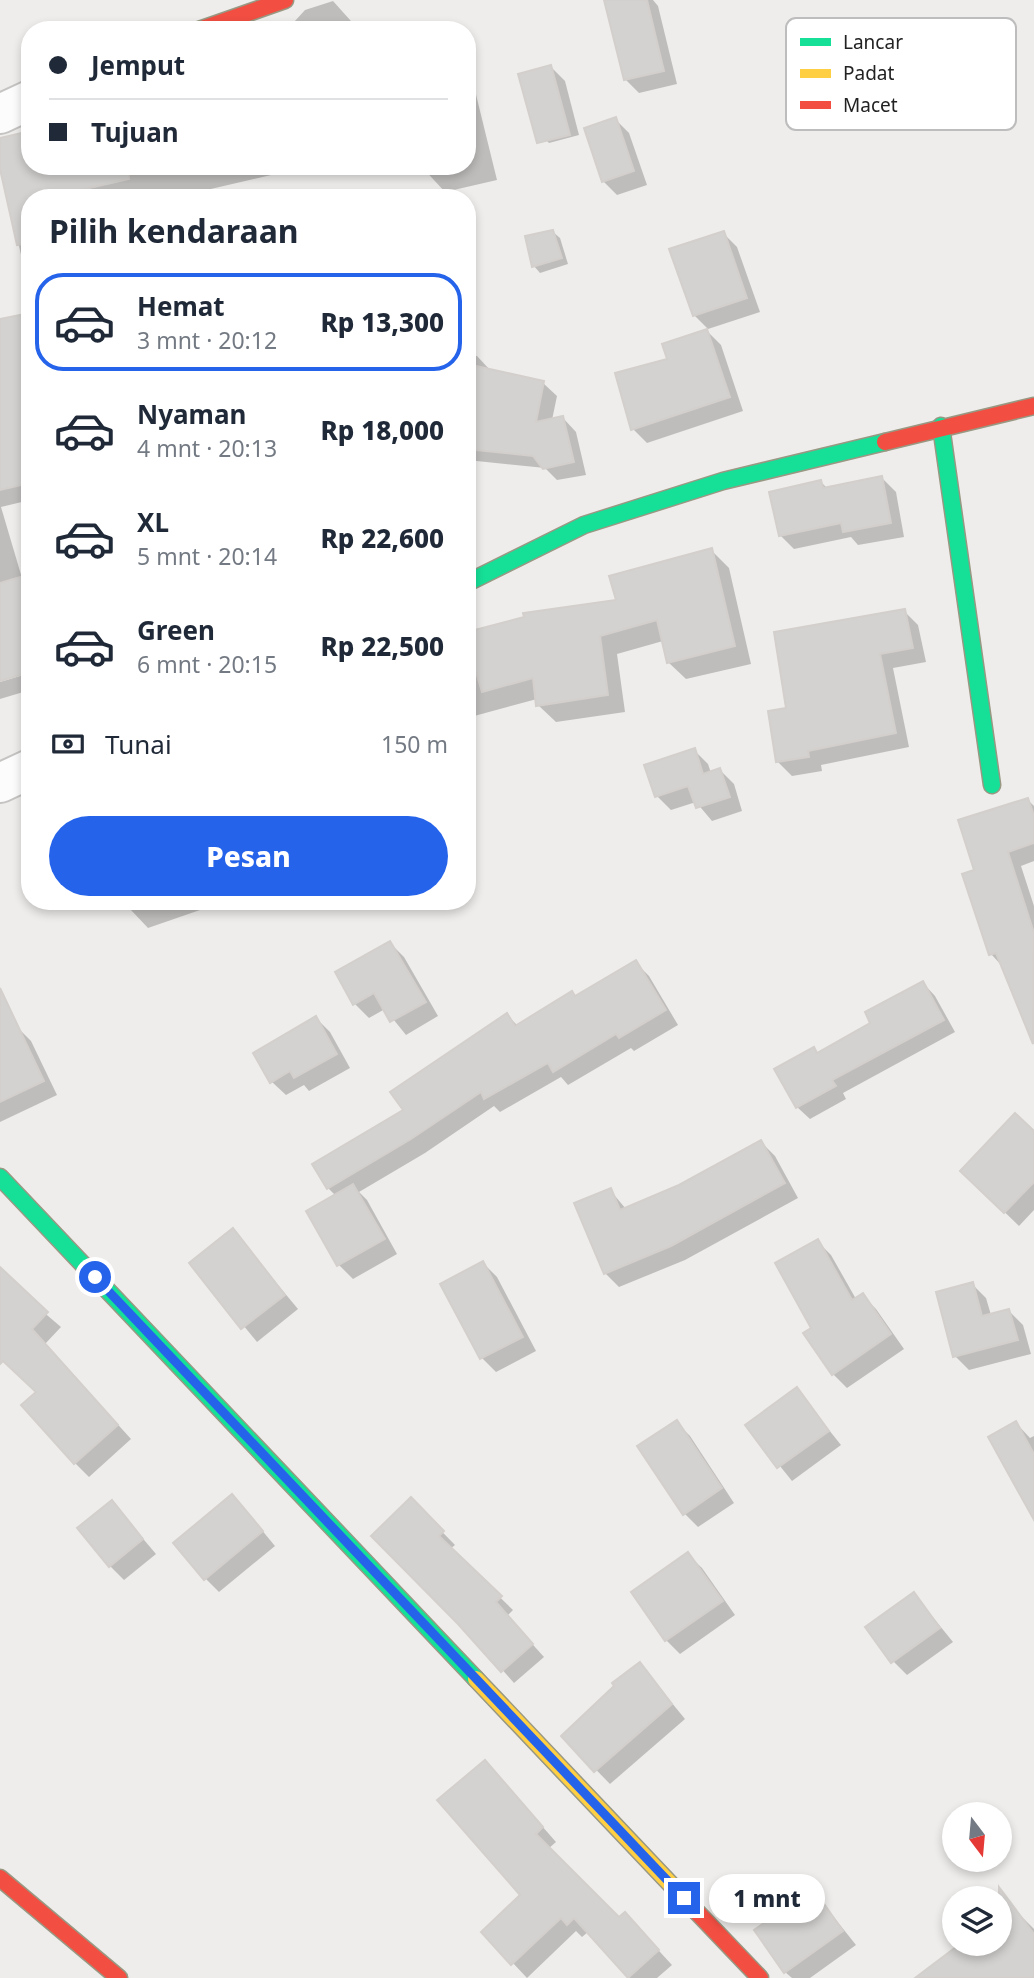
<!DOCTYPE html>
<html lang="id">
<head>
<meta charset="utf-8">
<style>
  :root { --surface:#fff; --page:#f2f2f3; --text:#1f2937; --muted:#747a83; --line:#e0e1e3; --accent:#2563eb }
  body { margin:0; font-family:"Noto Sans",sans-serif; background:var(--page); color:var(--text); height:100vh; display:flex; flex-direction:column; font-size:26px; white-space:nowrap }
  * { box-sizing:border-box; margin:0 }
  p { font-size:23px; color:var(--muted) }
  .icon { flex:none; width:38px; height:38px; fill:none; stroke:currentColor; stroke-width:2; stroke-linecap:round; stroke-linejoin:round }
  .map { position:relative; flex:1; overflow:hidden }
  .details { position:absolute; left:21px; top:189px; width:455px; height:721px; display:flex; flex-direction:column; background:var(--surface); border-radius:28px; box-shadow:0 4px 10px #0003 }
  .details>* { flex:none }
  .hud { position:absolute; left:21px; top:21px; width:455px; height:154px; border-radius:28px; box-shadow:0 4px 10px #0003; display:grid; align-content:center; height:154px; padding:0 28px; background:var(--surface) }
  .needle { width:46px; rotate:164deg }
  .buttons { position:absolute; left:942px; top:1802px; display:grid; gap:14px }
  .buttons a { display:grid; place-items:center; width:70px; height:70px; border-radius:50%; background:var(--surface); box-shadow:0 4px 10px #0003; font-size:35px }
  .end { position:absolute; width:32px; height:32px; margin:-16px; border:9px solid #2563eb; background:#fff; box-shadow:0 0 0 4px #fff }
  .from { border-radius:50% }
  .bubble { position:absolute; height:49px; border-radius:24px; background:var(--surface); box-shadow:0 4px 10px #0003; font-size:23px; font-weight:800; line-height:49px; text-align:center }
  .hud b { display:flex; align-items:center; gap:24px; height:66px; font-size:26px }
  .hud b+b { border-top:2px solid var(--line) }
  .hud i { width:18px; height:18px; background:var(--text) }
  ul { padding:0; list-style:none }
  li { display:flex; align-items:center; gap:21px; height:98px; margin:0 14px 10px; padding:0 14px; border:4px solid transparent; border-radius:28px }
  li div { flex:1 }
  li b { display:block; font-size:26px }
  li em { font-style:normal; font-weight:800 }
  li.current { border-color:var(--accent) }
  li>.icon { width:63px; height:63px; stroke-width:1.5 }
  h2 { padding:0 28px; font-size:32px; line-height:84px }
  .pay { display:flex; align-items:center; gap:18px; height:77px; padding:0 28px; font-size:26px }
  .pay p { margin-inline-start:auto }
  .primary-button { display:flex; gap:14px; margin-top:auto; padding:14px 28px }
  .primary-button a { flex:1; height:80px; border-radius:42px; background:var(--accent); color:#fff; font-size:28px; font-weight:800; line-height:80px; text-align:center }
  .map>svg:first-child { display:block }
  .shadow { fill:#0003 }
  .building { fill:#d4d2d0; stroke:#d2cfcc; stroke-width:2 }
  .lines { fill:none; stroke-linecap:round; stroke-linejoin:round }
  .street-casing { stroke:#c5c4c3; stroke-width:42 }
  .fast-casing { stroke:#989883; stroke-width:19 }
  .slow-casing { stroke:#989883; stroke-width:19 }
  .jam-casing { stroke:#989883; stroke-width:19 }
  .street { stroke:#fdfcfc; stroke-width:38 }
  .fast { stroke:#16e098; stroke-width:16 }
  .slow { stroke:#ffcf43; stroke-width:16 }
  .jam { stroke:#f24e42; stroke-width:16 }
  .route { stroke:#2563eb; stroke-width:9 }
  .key { fill:#fff; stroke:#bdbdbd; stroke-width:2 }
  .key-label { font-size:19px; fill:#222 }
</style>
</head>
<body>
<div class="map">
<svg width="1034" height="1978" viewBox="0 0 1034 1978">
  <rect width="100%" height="100%" fill="#efedeb"/>
  <g class="shadow">
    <path d="M 608,0 L 653,0 L 658,6 L 677,84 L 639,93 L 625,79 Z"/>
    <path d="M 333,1 L 359,30 L 271,30 L 294,22 L 305,10 Z"/>
    <path d="M 467,58 L 497,180 L 445,192 L 421,166 L 467,166 Z"/>
    <path d="M 551,67 L 565,81 L 579,135 L 549,143 L 535,129 Z"/>
    <path d="M 615,119 L 629,133 L 647,185 L 617,195 L 603,181 Z"/>
    <path d="M 0,140 L 30,166 L 310,166 L 172,198 L 30,198 L 30,274 L 24,268 L 0,161 Z"/>
    <path d="M 467,232 L 471,236 L 470,309 L 467,310 Z"/>
    <path d="M 553,232 L 560,238 L 568,264 L 540,273 L 534,266 Z"/>
    <path d="M 723,233 L 737,247 L 760,312 L 708,329 L 694,315 Z"/>
    <path d="M 30,315 L 30,500 L 1,507 L 22,578 L 0,679 L 0,321 Z"/>
    <path d="M 707,331 L 721,345 L 743,411 L 647,443 L 633,429 L 669,360 Z"/>
    <path d="M 467,355 L 477,356 L 491,371 L 543,383 L 557,396 L 552,420 L 563,418 L 576,432 L 586,475 L 557,480 L 545,468 L 467,460 Z"/>
    <path d="M 882,478 L 896,492 L 904,537 L 858,545 L 851,537 L 794,549 L 780,535 L 821,482 L 827,488 Z"/>
    <path d="M 711,550 L 729,568 L 751,664 L 686,679 L 668,662 L 663,641 L 617,654 L 625,712 L 556,722 L 538,705 L 537,699 L 467,718 L 467,633 L 618,602 Z"/>
    <path d="M 904,611 L 918,625 L 926,662 L 893,668 L 909,747 L 821,765 L 822,771 L 792,776 L 778,762 L 788,709 Z"/>
    <path d="M 30,673 L 30,690 L 0,699 L 0,682 Z"/>
    <path d="M 467,725 L 474,760 L 467,761 Z"/>
    <path d="M 694,750 L 708,764 L 711,773 L 720,770 L 734,784 L 742,811 L 712,821 L 696,802 L 671,810 L 657,796 Z"/>
    <path d="M 1028,800 L 1034,806 L 1034,861 L 1021,866 L 1034,906 L 1034,1028 L 1024,1018 L 1003,967 L 991,954 L 976,871 Z"/>
    <path d="M 127,901 L 226,901 L 148,928 L 130,909 Z"/>
    <path d="M 390,943 L 404,957 L 438,1016 L 406,1035 L 385,1009 L 369,1018 L 355,1004 Z"/>
    <path d="M 635,962 L 649,976 L 678,1025 L 634,1051 L 631,1048 L 568,1085 L 561,1077 L 500,1112 L 494,1106 L 425,1153 L 359,1192 L 367,1200 L 397,1254 L 353,1279 L 339,1265 L 336,1196 L 328,1188 L 507,1015 L 518,1026 L 576,998 Z"/>
    <path d="M 923,983 L 935,996 L 955,1032 L 843,1093 L 846,1099 L 810,1119 L 797,1107 L 818,1054 L 873,1024 Z"/>
    <path d="M 316,1018 L 330,1032 L 350,1068 L 309,1091 L 304,1085 L 286,1095 L 272,1082 Z"/>
    <path d="M 17,1027 L 31,1041 L 57,1095 L 0,1122 L 0,1035 Z"/>
    <path d="M 1034,1134 L 1034,1210 L 1019,1226 L 962,1171 Z"/>
    <path d="M 761,1142 L 775,1156 L 798,1198 L 685,1260 L 619,1287 L 605,1273 L 610,1190 L 626,1209 L 680,1187 Z"/>
    <path d="M 233,1231 L 298,1309 L 257,1342 L 192,1263 Z"/>
    <path d="M 817,1241 L 831,1255 L 856,1299 L 862,1295 L 876,1309 L 904,1349 L 847,1388 L 833,1374 L 813,1329 Z"/>
    <path d="M 483,1263 L 497,1277 L 536,1351 L 496,1372 L 482,1358 L 442,1284 Z"/>
    <path d="M 0,1275 L 61,1327 L 45,1344 L 131,1439 L 89,1477 L 75,1463 L 38,1392 L 0,1358 Z"/>
    <path d="M 972,1284 L 986,1298 L 991,1315 L 1009,1311 L 1023,1325 L 1031,1354 L 969,1370 L 955,1356 Z"/>
    <path d="M 797,1390 L 841,1445 L 792,1481 L 747,1425 Z"/>
    <path d="M 676,1422 L 690,1436 L 734,1503 L 698,1527 L 684,1513 Z"/>
    <path d="M 1016,1423 L 1030,1438 L 1034,1436 L 1034,1509 Z"/>
    <path d="M 411,1500 L 455,1545 L 450,1549 L 513,1610 L 507,1616 L 544,1657 L 514,1683 L 460,1622 Z"/>
    <path d="M 112,1502 L 156,1554 L 124,1580 L 110,1566 Z"/>
    <path d="M 246,1511 L 275,1546 L 219,1592 L 205,1578 Z"/>
    <path d="M 688,1555 L 702,1568 L 735,1615 L 680,1654 L 666,1640 Z"/>
    <path d="M 914,1594 L 953,1642 L 907,1675 L 893,1661 Z"/>
    <path d="M 640,1664 L 685,1719 L 610,1784 L 563,1736 Z"/>
    <path d="M 498,1776 L 556,1842 L 548,1849 L 619,1920 L 638,1928 L 672,1965 L 657,1978 L 630,1978 L 588,1932 L 582,1937 L 576,1931 L 527,1978 L 484,1932 L 523,1895 Z"/>
    <path d="M 813,1891 L 856,1945 L 810,1978 L 792,1978 L 785,1972 Z"/>
    <path d="M 1012,1907 L 1034,1929 L 1034,1978 L 944,1978 L 999,1944 Z"/>
  </g>
  <g class="building">
    <path d="M 604,0 L 647,0 L 664,71 L 624,80 Z"/>
    <path d="M 551,65 L 570,135 L 537,143 L 518,74 Z"/>
    <path d="M 616,117 L 634,171 L 602,182 L 584,128 Z"/>
    <path d="M 30,131 L 30,166 L 128,166 L 129,179 L 72,192 L 73,198 L 30,198 L 30,243 L 17,245 L 0,169 L 0,138 Z"/>
    <path d="M 553,230 L 562,258 L 532,267 L 525,236 Z"/>
    <path d="M 724,231 L 747,298 L 693,316 L 669,249 Z"/>
    <path d="M 30,313 L 30,483 L 0,490 L 0,319 Z"/>
    <path d="M 707,329 L 730,397 L 631,430 L 615,373 L 667,359 L 662,344 Z"/>
    <path d="M 467,364 L 544,381 L 536,422 L 563,416 L 574,462 L 543,469 L 533,456 L 467,449 Z"/>
    <path d="M 882,476 L 891,523 L 843,532 L 841,523 L 779,536 L 769,492 L 821,480 L 823,488 Z"/>
    <path d="M 712,548 L 735,646 L 667,663 L 657,620 L 600,636 L 608,695 L 536,706 L 533,678 L 482,692 L 476,672 L 467,674 L 467,632 L 524,617 L 523,613 L 616,600 L 609,576 Z"/>
    <path d="M 30,574 L 30,672 L 0,681 L 0,583 Z"/>
    <path d="M 905,609 L 913,648 L 880,654 L 896,733 L 808,751 L 809,757 L 776,762 L 768,711 L 786,708 L 774,632 Z"/>
    <path d="M 695,748 L 703,774 L 720,768 L 730,797 L 696,808 L 688,786 L 655,797 L 644,765 Z"/>
    <path d="M 1028,798 L 1034,816 L 1034,843 L 1008,852 L 1034,933 L 1033,1044 L 996,953 L 989,955 L 962,874 L 974,870 L 958,820 Z"/>
    <path d="M 390,941 L 426,1002 L 390,1022 L 374,993 L 353,1005 L 335,972 Z"/>
    <path d="M 636,960 L 666,1010 L 619,1038 L 616,1034 L 553,1072 L 548,1063 L 484,1099 L 481,1092 L 411,1139 L 327,1189 L 312,1164 L 403,1110 L 390,1092 L 507,1013 L 515,1026 L 572,991 L 575,996 Z"/>
    <path d="M 923,981 L 944,1020 L 832,1080 L 836,1086 L 796,1108 L 774,1069 L 814,1047 L 817,1053 L 870,1023 L 865,1012 Z"/>
    <path d="M 0,988 L 44,1081 L 0,1102 Z"/>
    <path d="M 316,1016 L 337,1054 L 294,1078 L 290,1071 L 270,1083 L 253,1053 Z"/>
    <path d="M 1015,1113 L 1034,1131 L 1034,1182 L 1004,1213 L 960,1171 Z"/>
    <path d="M 761,1140 L 785,1183 L 671,1246 L 604,1274 L 574,1203 L 611,1188 L 620,1210 L 679,1185 Z"/>
    <path d="M 353,1184 L 385,1239 L 337,1266 L 306,1211 Z"/>
    <path d="M 233,1228 L 285,1295 L 241,1329 L 189,1263 Z"/>
    <path d="M 818,1239 L 852,1300 L 863,1293 L 891,1334 L 832,1375 L 803,1333 L 811,1328 L 775,1263 Z"/>
    <path d="M 483,1261 L 523,1337 L 480,1359 L 440,1284 Z"/>
    <path d="M 0,1267 L 48,1312 L 32,1329 L 118,1425 L 74,1464 L 21,1405 L 36,1392 L 3,1361 L 0,1364 Z"/>
    <path d="M 973,1282 L 982,1316 L 1009,1309 L 1018,1340 L 953,1357 L 936,1292 Z"/>
    <path d="M 797,1387 L 829,1431 L 777,1468 L 745,1425 Z"/>
    <path d="M 677,1420 L 722,1488 L 683,1515 L 637,1446 Z"/>
    <path d="M 1016,1421 L 1034,1454 L 1034,1520 L 988,1437 Z"/>
    <path d="M 232,1494 L 263,1531 L 204,1580 L 173,1543 Z"/>
    <path d="M 411,1497 L 444,1531 L 439,1536 L 502,1596 L 496,1602 L 533,1644 L 501,1672 L 458,1624 L 371,1536 Z"/>
    <path d="M 112,1500 L 143,1539 L 109,1567 L 77,1528 Z"/>
    <path d="M 688,1552 L 723,1601 L 665,1641 L 631,1592 Z"/>
    <path d="M 914,1592 L 940,1628 L 891,1663 L 865,1627 Z"/>
    <path d="M 640,1662 L 672,1704 L 594,1772 L 561,1736 L 614,1686 L 612,1683 Z"/>
    <path d="M 485,1760 L 543,1827 L 536,1834 L 619,1917 L 625,1912 L 659,1950 L 628,1978 L 574,1918 L 567,1925 L 561,1918 L 511,1965 L 481,1932 L 520,1895 L 437,1800 Z"/>
    <path d="M 999,1887 L 1034,1934 L 1034,1978 L 915,1978 L 960,1944 L 999,1944 Z"/>
    <path d="M 813,1888 L 843,1931 L 784,1973 L 754,1930 Z"/>
  </g>
  <g class="lines">
    <defs>
      <g id="street">
        <path d="M 0,114 L 30,100"/>
        <path d="M 0,783 L 30,769"/>
      </g>
      <g id="fast">
        <path d="M 941,426 L 992,785"/>
        <path d="M 467,583 L 584,525 L 723,481 L 885,442"/>
        <path d="M 0,1177 L 476,1679"/>
      </g>
      <path id="slow" d="M 476,1679 L 696,1911"/>
      <g id="jam">
        <path d="M 199,30 L 285,0"/>
        <path d="M 885,442 L 1034,406"/>
        <path d="M 0,1878 L 119,1978"/>
        <path d="M 696,1911 L 760,1978"/>
      </g>
    </defs>
    <use href="#street" class="street-casing"/>
    <use href="#fast" class="fast-casing"/>
    <use href="#slow" class="slow-casing"/>
    <use href="#jam" class="jam-casing"/>
    <use href="#street" class="street"/>
    <use href="#fast" class="fast"/>
    <use href="#slow" class="slow"/>
    <use href="#jam" class="jam"/>
  </g>
  <g class="lines">
    <path class="route" d="M 95,1277 L 684,1898"/>
  </g>
  <rect x="786" y="18" width="230" height="112" rx="10" class="key"/>
  <rect x="800" y="38" width="31" height="8" fill="#16e098"/>
  <rect x="800" y="69" width="31" height="9" fill="#ffcf43"/>
  <rect x="800" y="101" width="31" height="8" fill="#f24e42"/>
  <g class="key-label">
    <text x="843" y="49">Lancar</text>
    <text x="843" y="80">Padat</text>
    <text x="843" y="112">Macet</text>
  </g>
</svg>
<div class="buttons">
<a><svg class="needle" viewBox="-14 -14 28 28"><path d="M0-13l5 13h-10z" fill="#e53935"/><path d="M0 13l5-13h-10z" fill="#747a83"/></svg></a>
<a><svg class="icon" aria-label="layers" viewBox="0 0 24 24"><path d="M12 4l9 5-9 5-9-5zM3 14l9 5 9-5"/></svg></a>
</div>
<i class="end from" style="left:95px;top:1277px"></i>
<i class="end" style="left:684px;top:1898px"></i>
<div class="bubble" style="left:709px;top:1874px;width:116px">1 mnt</div>
<div class="hud">
<b><i class="from"></i>Jemput</b>
<b><i></i>Tujuan</b>
</div>
<section class="details">
<h2>Pilih kendaraan</h2>
<ul>
<li class="current"><svg class="icon" aria-label="car" viewBox="0 0 24 24"><path d="M5 17H2v-5l4-1 3-4h7l3 4 3 1v5h-3M9 17h6M6 11h13"/><circle cx="7" cy="17" r="2"/><circle cx="17" cy="17" r="2"/></svg><div><b>Hemat</b><p>3 mnt · 20:12</p></div><em>Rp 13,300</em></li>
<li><svg class="icon" aria-label="car" viewBox="0 0 24 24"><path d="M5 17H2v-5l4-1 3-4h7l3 4 3 1v5h-3M9 17h6M6 11h13"/><circle cx="7" cy="17" r="2"/><circle cx="17" cy="17" r="2"/></svg><div><b>Nyaman</b><p>4 mnt · 20:13</p></div><em>Rp 18,000</em></li>
<li><svg class="icon" aria-label="car" viewBox="0 0 24 24"><path d="M5 17H2v-5l4-1 3-4h7l3 4 3 1v5h-3M9 17h6M6 11h13"/><circle cx="7" cy="17" r="2"/><circle cx="17" cy="17" r="2"/></svg><div><b>XL</b><p>5 mnt · 20:14</p></div><em>Rp 22,600</em></li>
<li><svg class="icon" aria-label="car" viewBox="0 0 24 24"><path d="M5 17H2v-5l4-1 3-4h7l3 4 3 1v5h-3M9 17h6M6 11h13"/><circle cx="7" cy="17" r="2"/><circle cx="17" cy="17" r="2"/></svg><div><b>Green</b><p>6 mnt · 20:15</p></div><em>Rp 22,500</em></li>
</ul>
<div class="pay"><svg class="icon" aria-label="cash" viewBox="0 0 24 24"><path d="M3 7h18v10H3z"/><circle cx="12" cy="12" r="2"/></svg>Tunai<p>150 m</p></div>
<div class="primary-button"><a>Pesan</a></div>
</section>
</div>
</body>
</html>
